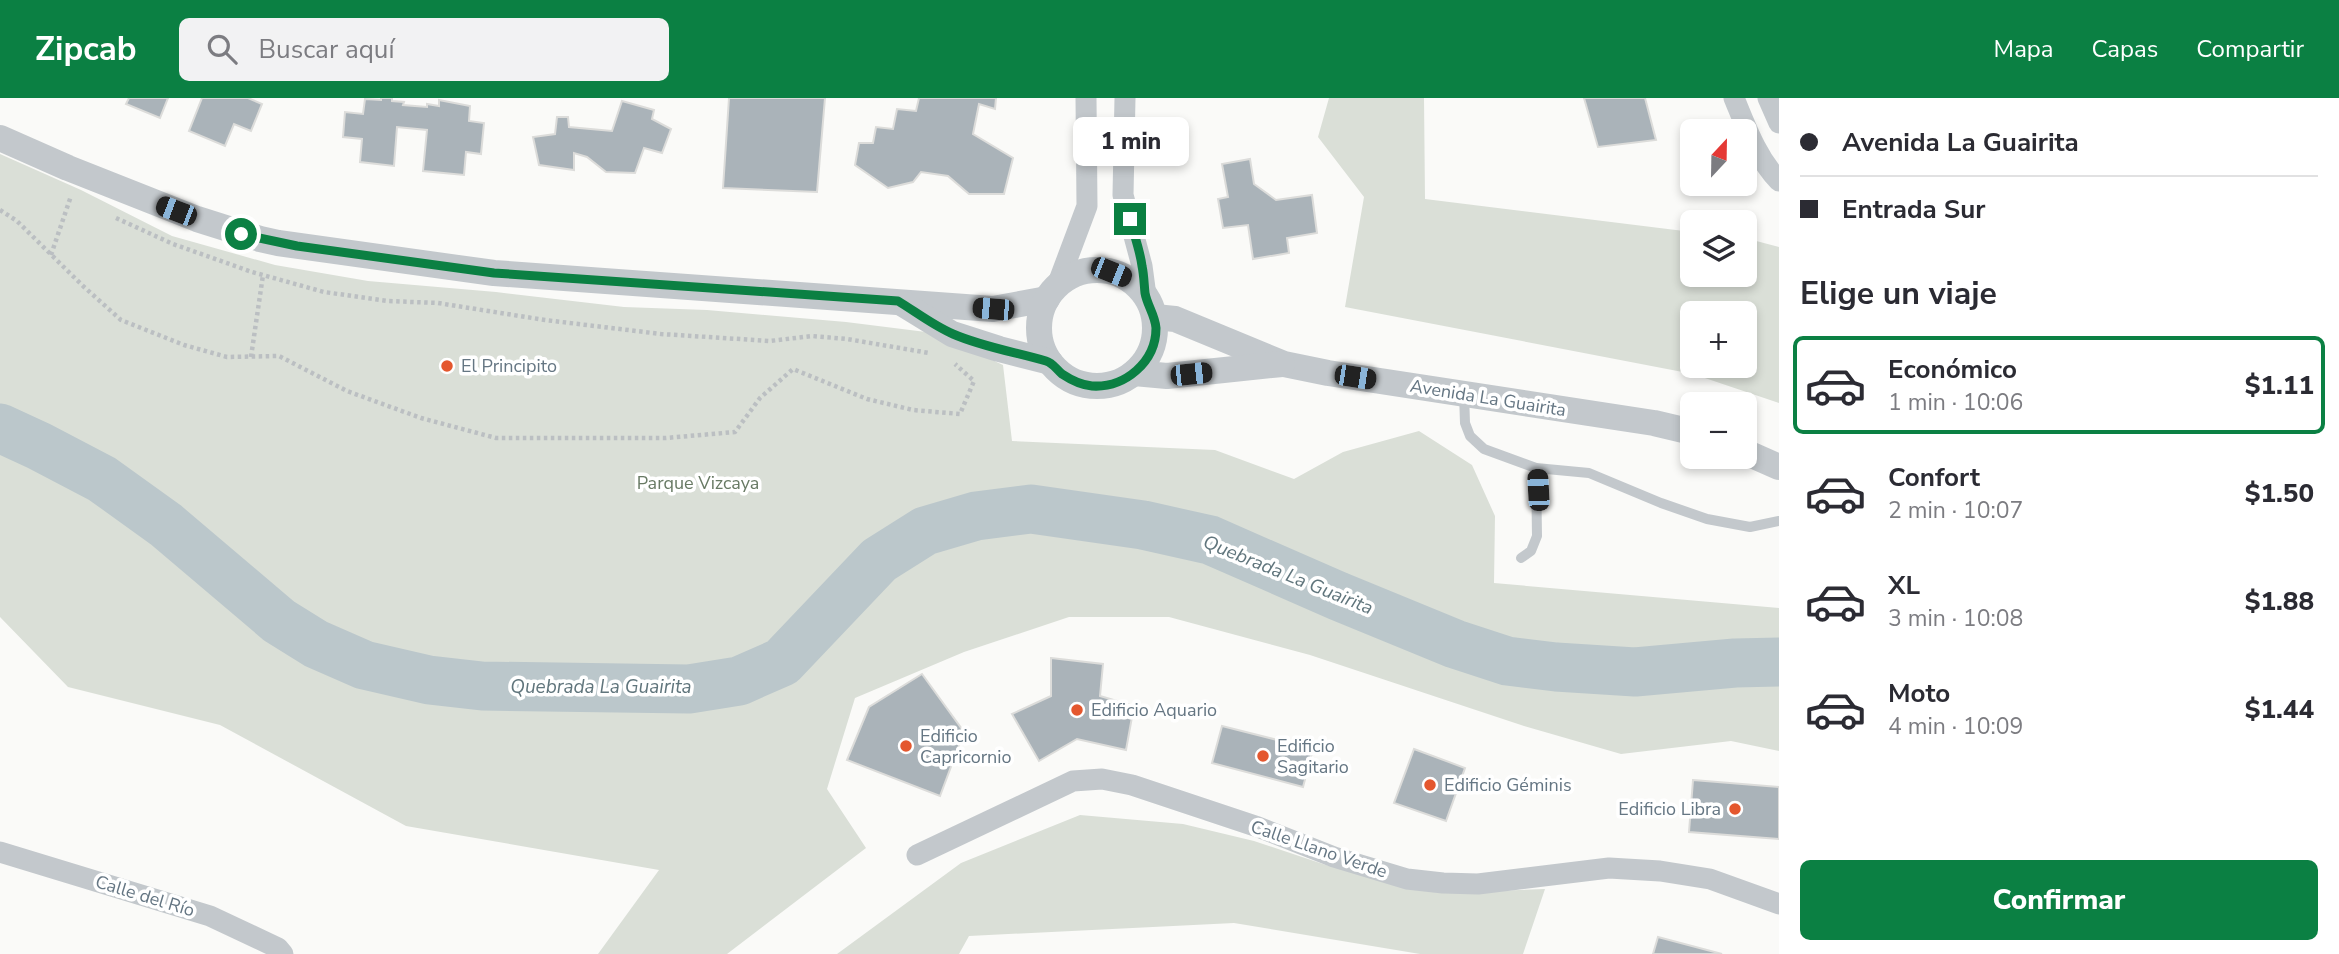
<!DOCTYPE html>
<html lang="es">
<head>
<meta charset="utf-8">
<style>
  :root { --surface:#fff; --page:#f2f2f3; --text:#2b2b33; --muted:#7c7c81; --line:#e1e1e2; --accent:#0b8043 }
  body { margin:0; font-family:"Nunito Sans",sans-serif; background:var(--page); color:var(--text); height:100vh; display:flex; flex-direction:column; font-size:26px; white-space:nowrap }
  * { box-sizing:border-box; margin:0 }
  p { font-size:23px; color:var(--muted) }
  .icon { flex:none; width:38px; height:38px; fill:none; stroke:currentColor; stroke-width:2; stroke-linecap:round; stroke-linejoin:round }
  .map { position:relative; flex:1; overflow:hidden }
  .panel { display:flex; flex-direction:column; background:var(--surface); width:560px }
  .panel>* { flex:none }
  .guide { display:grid; align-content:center; height:154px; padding:0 21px; background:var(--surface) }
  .needle { width:46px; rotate:22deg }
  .tools { position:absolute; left:1680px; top:21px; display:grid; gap:14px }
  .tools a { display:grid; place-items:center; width:77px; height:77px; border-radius:10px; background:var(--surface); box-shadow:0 4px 10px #0003; font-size:35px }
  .end { position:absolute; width:32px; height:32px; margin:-16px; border:9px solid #0b8043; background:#fff; box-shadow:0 0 0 4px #fff }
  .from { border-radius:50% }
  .bubble { position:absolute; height:49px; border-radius:10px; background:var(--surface); box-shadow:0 4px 10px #0003; font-size:23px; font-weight:800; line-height:49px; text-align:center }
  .car { position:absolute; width:21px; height:42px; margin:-21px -10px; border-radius:9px; box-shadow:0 0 5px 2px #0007; background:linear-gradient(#222 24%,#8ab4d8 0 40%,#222 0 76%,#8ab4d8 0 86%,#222 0) }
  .guide b { display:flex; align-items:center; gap:24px; height:66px; font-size:26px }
  .guide b+b { border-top:2px solid var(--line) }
  .guide i { width:18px; height:18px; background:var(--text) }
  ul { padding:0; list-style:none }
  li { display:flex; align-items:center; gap:21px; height:98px; margin:0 14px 10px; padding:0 7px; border:4px solid transparent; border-radius:10px }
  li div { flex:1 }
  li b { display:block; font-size:26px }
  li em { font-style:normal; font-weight:800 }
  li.active { border-color:var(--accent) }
  li>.icon { width:63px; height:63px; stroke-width:1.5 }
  h2 { padding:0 21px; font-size:32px; line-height:84px }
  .action { display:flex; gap:14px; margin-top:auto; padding:14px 21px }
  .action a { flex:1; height:80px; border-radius:10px; background:var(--accent); color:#fff; font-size:28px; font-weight:800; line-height:80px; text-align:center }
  header { display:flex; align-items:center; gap:42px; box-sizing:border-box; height:98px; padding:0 35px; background:var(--accent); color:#fff }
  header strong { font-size:33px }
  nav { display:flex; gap:38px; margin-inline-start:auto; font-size:24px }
  .search { width:490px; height:63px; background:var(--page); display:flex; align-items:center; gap:18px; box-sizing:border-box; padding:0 24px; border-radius:10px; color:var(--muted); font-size:26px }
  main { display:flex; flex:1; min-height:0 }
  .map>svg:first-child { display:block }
  .green { fill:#dadfd7; fill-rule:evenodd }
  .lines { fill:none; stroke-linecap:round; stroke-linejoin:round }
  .river { stroke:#bbc7cb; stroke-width:49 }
  .building { fill:#aab3b9; stroke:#dcdcda; stroke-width:2 }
  .path { stroke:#bbbfc2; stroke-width:4.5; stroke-dasharray:3.5 3.5; stroke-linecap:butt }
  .service { stroke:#c3c8cc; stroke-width:10 }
  .minor { stroke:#c3c8cc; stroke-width:21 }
  .tertiary { stroke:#c3c8cc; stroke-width:26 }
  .route { stroke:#0b8043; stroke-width:9 }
  .poi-dot { fill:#e4572e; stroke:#fff; stroke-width:2.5 }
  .labels { text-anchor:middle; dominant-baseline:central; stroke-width:7; stroke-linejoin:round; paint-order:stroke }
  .poi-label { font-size:18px; fill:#657683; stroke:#fff; text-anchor:start }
  .street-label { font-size:18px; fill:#657683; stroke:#fff }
  .park-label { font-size:18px; fill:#687a64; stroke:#fff }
  .water-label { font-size:19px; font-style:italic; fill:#60757c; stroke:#fff }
</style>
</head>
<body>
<header>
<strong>Zipcab</strong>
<div class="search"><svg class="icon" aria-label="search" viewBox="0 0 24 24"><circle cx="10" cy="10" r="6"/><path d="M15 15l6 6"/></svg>Buscar aquí</div>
<nav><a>Mapa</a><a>Capas</a><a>Compartir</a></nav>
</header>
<main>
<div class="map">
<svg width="1779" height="856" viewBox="0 0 1779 856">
  <rect width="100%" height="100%" fill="#fafaf8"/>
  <g class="green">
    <path d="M 1329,0 L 1424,0 L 1425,101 L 1692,134 L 1692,177 L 1745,177 L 1745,140 L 1779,149 L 1779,305 L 1693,276 L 1345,209 L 1364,99 L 1318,39 ZM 1692,215 L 1745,215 L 1745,268 L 1692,268 Z"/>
    <path d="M 0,56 L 81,92 L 172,138 L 275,167 L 368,183 L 496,194 L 624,209 L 707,212 L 846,224 L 934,235 L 1003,267 L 1012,343 L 1215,352 L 1294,381 L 1343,354 L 1419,333 L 1472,367 L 1495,418 L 1494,485 L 1779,510 L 1779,653 L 1731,643 L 1621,656 L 1524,628 L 1310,557 L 1169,519 L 1069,519 L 964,554 L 855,600 L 827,691 L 866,750 L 727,856 L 598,856 L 659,772 L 406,728 L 220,627 L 68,589 L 0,519 Z"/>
    <path d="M 1080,717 L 1183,726 L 1254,743 L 1326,767 L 1439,795 L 1545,791 L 1523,856 L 1420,856 L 1234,825 L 969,838 L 959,856 L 837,856 L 961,765 Z"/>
  </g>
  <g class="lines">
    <path class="river" d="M 0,330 L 39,348 L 102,381 L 166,427 L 279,523 L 316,546 L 364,567 L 429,582 L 482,588 L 689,591 L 739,583 L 782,564 L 879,462 L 925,433 L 976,418 L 1031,411 L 1143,427 L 1210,442 L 1338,498 L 1455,546 L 1507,563 L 1556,569 L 1635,574 L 1735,565 L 1779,564"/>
  </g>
  <g class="building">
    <path d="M 129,0 L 168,0 L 160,20 L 126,6 Z"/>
    <path d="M 202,0 L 248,0 L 262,6 L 251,33 L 234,26 L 225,48 L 189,33 Z"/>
    <path d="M 381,0 L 392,0 L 392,3 L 404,4 L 403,7 L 427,9 L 427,6 L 439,8 L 439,2 L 470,8 L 469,23 L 484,25 L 481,56 L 466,54 L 464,77 L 423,73 L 427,32 L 397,29 L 394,68 L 360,64 L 362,41 L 343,39 L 345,14 L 363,16 L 365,1 L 381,2 Z"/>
    <path d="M 729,0 L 825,0 L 817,94 L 723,90 Z"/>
    <path d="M 919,0 L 996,0 L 995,11 L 979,6 L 973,36 L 1013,60 L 1004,96 L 969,96 L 948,78 L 921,74 L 913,84 L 888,90 L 855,67 L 859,45 L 873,45 L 876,29 L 893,31 L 897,11 L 916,13 Z"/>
    <path d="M 1584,0 L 1645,0 L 1656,42 L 1598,49 Z"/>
    <path d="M 622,3 L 654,12 L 652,21 L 671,31 L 662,55 L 644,50 L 635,75 L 606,74 L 587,59 L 574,55 L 574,72 L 539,67 L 533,39 L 555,36 L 557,19 L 568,19 L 569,29 L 612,33 Z"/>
    <path d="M 1250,61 L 1254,86 L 1276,102 L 1312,97 L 1317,135 L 1287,140 L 1289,155 L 1253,161 L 1248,127 L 1223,130 L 1218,101 L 1228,99 L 1222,66 Z"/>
    <path d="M 1051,560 L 1103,566 L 1100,598 L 1134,608 L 1126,652 L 1077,641 L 1039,663 L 1012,616 L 1051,598 Z"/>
    <path d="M 922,576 L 964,634 L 940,698 L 847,662 L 869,609 Z"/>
    <path d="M 1222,628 L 1313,651 L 1303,689 L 1212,665 Z"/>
    <path d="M 1414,651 L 1465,670 L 1446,723 L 1394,705 Z"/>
    <path d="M 1693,682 L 1779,689 L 1779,741 L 1689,734 Z"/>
    <path d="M 1658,839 L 1722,856 L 1653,856 Z"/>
  </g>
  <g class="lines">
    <g class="path">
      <path d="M 0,112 L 17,123 L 83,188 L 121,222 L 184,247 L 227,259 L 279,258 L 347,293 L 421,320 L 496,340 L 666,340 L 735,334 L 760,300 L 793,271 L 867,301 L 913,312 L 960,316 L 974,283 L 955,266"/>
      <path d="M 116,120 L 173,146 L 252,174 L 324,194 L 388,203 L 438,205 L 545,222 L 661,236 L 770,243 L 812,238 L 847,241 L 929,255"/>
      <path d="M 51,157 L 71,98"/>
      <path d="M 251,259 L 263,177"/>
    </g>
    <g class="service">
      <path d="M 1464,296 L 1465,325 L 1470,338 L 1484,351 L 1536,370 L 1589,375 L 1661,405 L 1707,421 L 1750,429 L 1779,423"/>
      <path d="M 1521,460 L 1531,453 L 1537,438 L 1536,370"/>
    </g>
    <g class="minor">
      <path d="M 1125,0 L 1123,97 L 1142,168 L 1146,198"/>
      <path d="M 1734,0 C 1746,29 1757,60 1779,83"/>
      <path d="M 1768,0 L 1779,25"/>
      <path d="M 1057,188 L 1087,108 L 1086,0"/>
      <path d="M 0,754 L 210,818 L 278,850 L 283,856"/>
      <path d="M 917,757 L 1073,683 L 1102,681 L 1132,687 L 1258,729 L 1334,759 L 1407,781 L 1443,785 L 1478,786 L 1609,770 L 1660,773 L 1710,781 L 1779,806"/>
    </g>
    <g class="tertiary">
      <path d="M 0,40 L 68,70 L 197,121 L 260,141 L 278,145 L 494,175 L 993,211 L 1047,201"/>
      <circle cx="1097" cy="230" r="58"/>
      <path d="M 903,206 L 952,236 L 999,251 L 1050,264"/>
      <path d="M 1155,219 L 1175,221 L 1284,266 L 1328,275 L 1654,325 L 1692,334"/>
      <path d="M 1134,275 L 1167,278 L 1282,266"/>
      <path d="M 1745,354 L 1779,369"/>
    </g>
  </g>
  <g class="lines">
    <path class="route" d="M 241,136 L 297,148 L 494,175 L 898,203 C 916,214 934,228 953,236 C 983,249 1015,254 1046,263 C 1053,265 1056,271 1062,276 C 1071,282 1081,287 1092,288 C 1125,290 1156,264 1156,230 C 1155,217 1147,207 1145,195 C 1144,186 1144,177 1142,168 C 1140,152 1134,137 1130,121"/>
  </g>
  <g class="poi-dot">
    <circle cx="447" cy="268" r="7"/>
    <circle cx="1077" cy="612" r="7"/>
    <circle cx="906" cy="648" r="7"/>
    <circle cx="1263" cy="658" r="7"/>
    <circle cx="1430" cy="687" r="7"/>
    <circle cx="1735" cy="711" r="7"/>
  </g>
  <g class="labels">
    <g class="poi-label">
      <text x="461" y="268">El Principito</text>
      <text x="1091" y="612">Edificio Aquario</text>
      <text x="920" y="638">Edificio<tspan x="920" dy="21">Capricornio</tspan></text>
      <text x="1277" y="648">Edificio<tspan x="1277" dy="21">Sagitario</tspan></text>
      <text x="1444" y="687">Edificio Géminis</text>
      <text x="1721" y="711" text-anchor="end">Edificio Libra</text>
    </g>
    <g class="street-label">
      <text transform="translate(1488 300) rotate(9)">Avenida La Guairita</text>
      <text transform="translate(1319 751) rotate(19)">Calle Llano Verde</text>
      <text transform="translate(145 798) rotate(17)">Calle del Río</text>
    </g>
    <g class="park-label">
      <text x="698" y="385">Parque Vizcaya</text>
    </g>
    <g class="water-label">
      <text transform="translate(1288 477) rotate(22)">Quebrada La Guairita</text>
      <text x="601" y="589">Quebrada La Guairita</text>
    </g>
  </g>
</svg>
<div class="tools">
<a><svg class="needle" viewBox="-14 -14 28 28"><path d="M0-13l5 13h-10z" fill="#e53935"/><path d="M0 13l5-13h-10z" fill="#7c7c81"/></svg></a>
<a><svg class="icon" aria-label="layers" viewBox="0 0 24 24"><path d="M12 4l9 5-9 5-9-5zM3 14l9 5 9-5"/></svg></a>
<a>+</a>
<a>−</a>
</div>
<i class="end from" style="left:241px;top:136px"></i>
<i class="end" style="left:1130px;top:121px"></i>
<div class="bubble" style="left:1073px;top:19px;width:116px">1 min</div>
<i class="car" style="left:176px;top:113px;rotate:291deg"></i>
<i class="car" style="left:1111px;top:174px;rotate:112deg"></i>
<i class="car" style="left:993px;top:211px;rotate:275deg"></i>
<i class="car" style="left:1191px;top:276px;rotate:84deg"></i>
<i class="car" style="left:1355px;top:279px;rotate:99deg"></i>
<i class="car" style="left:1538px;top:392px;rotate:357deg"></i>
</div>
<section class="panel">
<div class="guide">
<b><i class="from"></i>Avenida La Guairita</b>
<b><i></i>Entrada Sur</b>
</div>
<h2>Elige un viaje</h2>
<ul>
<li class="active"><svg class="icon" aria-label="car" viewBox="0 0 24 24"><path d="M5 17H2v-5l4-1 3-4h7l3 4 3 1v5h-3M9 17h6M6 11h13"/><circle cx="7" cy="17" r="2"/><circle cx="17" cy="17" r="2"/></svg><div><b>Económico</b><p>1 min · 10:06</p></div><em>$1.11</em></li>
<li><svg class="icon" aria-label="car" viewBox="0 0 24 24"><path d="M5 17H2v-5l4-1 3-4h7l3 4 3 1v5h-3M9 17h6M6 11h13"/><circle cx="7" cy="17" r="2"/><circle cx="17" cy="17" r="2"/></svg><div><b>Confort</b><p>2 min · 10:07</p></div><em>$1.50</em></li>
<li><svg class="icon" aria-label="car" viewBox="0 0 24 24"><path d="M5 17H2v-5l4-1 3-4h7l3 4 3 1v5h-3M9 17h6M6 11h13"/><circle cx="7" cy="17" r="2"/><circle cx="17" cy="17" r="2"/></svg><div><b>XL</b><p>3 min · 10:08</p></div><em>$1.88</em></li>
<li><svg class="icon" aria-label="car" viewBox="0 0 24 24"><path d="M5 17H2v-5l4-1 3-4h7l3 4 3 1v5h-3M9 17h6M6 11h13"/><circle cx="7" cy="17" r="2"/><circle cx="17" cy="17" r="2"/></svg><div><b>Moto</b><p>4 min · 10:09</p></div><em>$1.44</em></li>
</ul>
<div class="action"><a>Confirmar</a></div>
</section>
</main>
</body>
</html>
